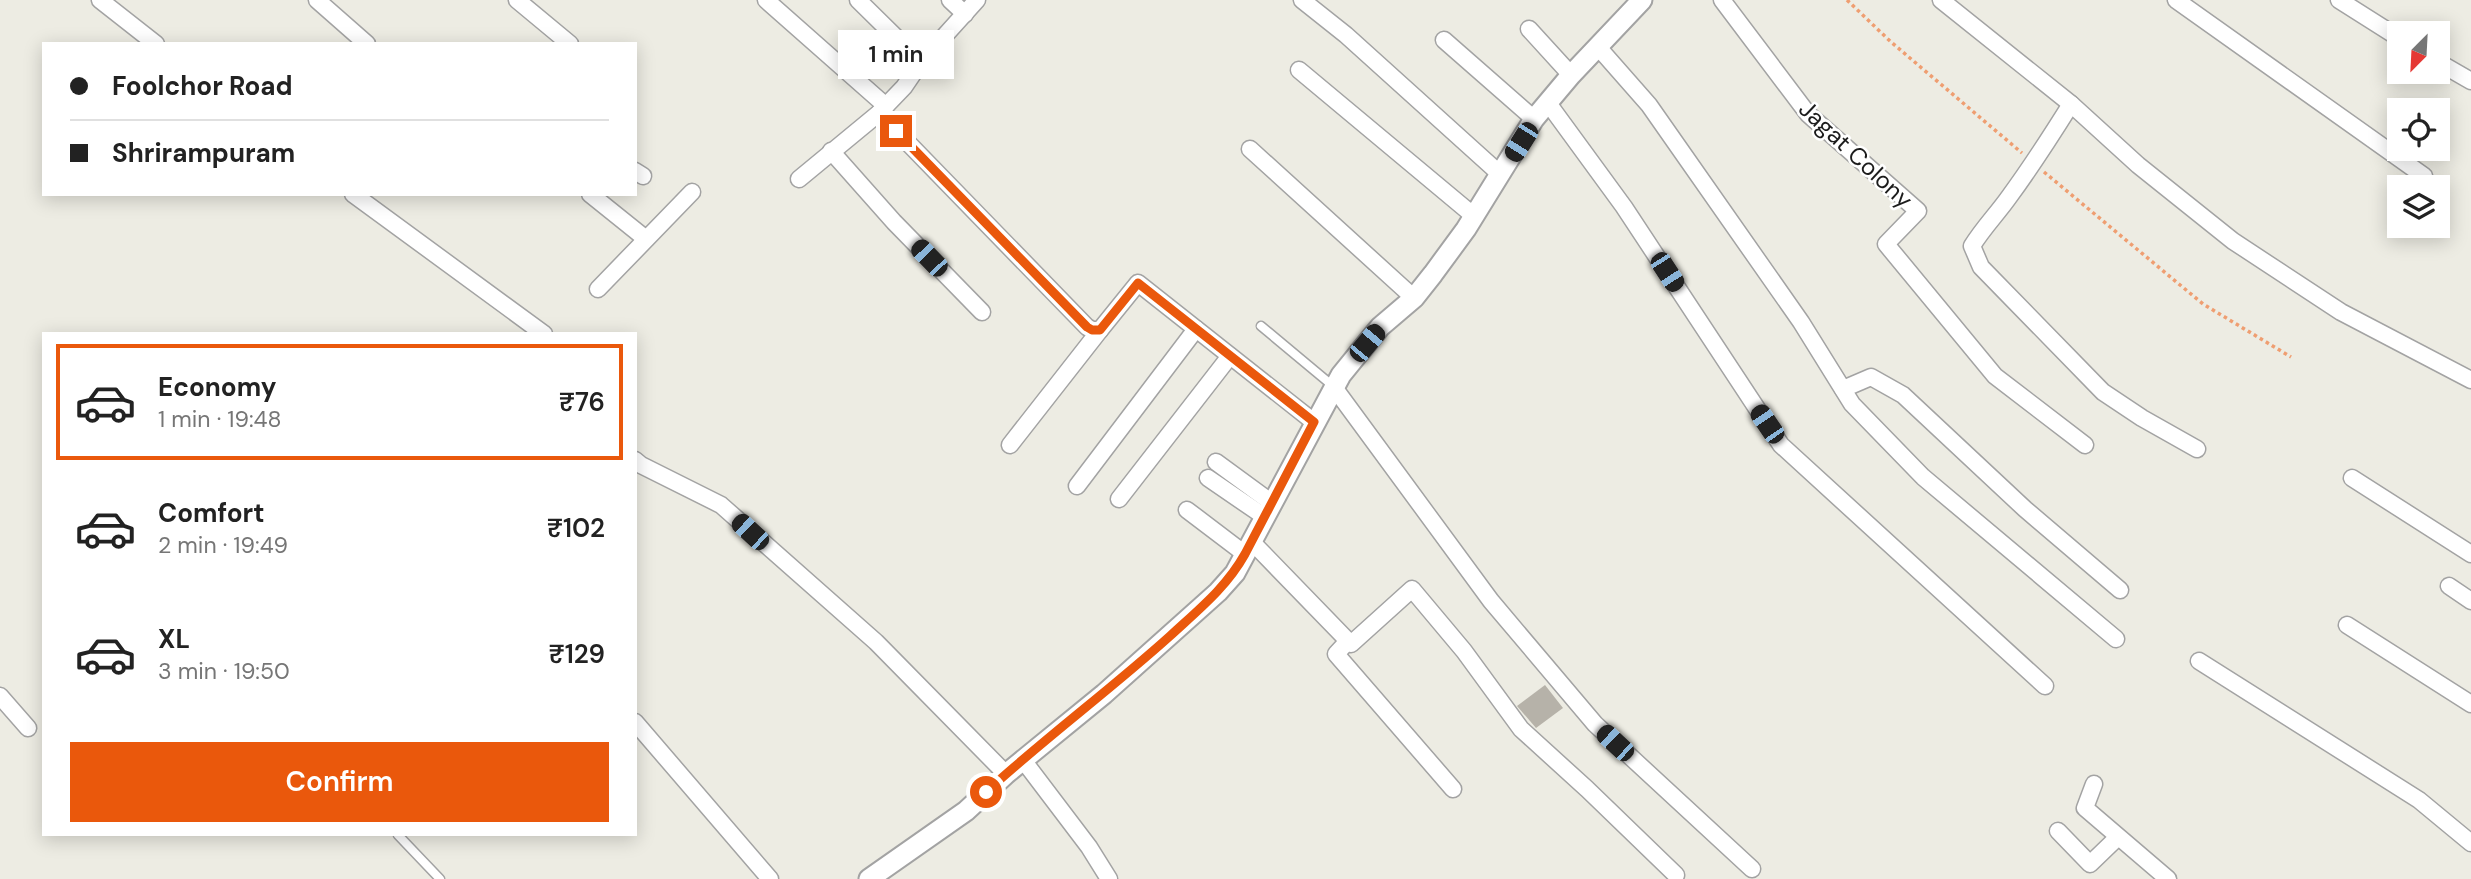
<!DOCTYPE html>
<html lang="en">
<head>
<meta charset="utf-8">
<style>
  :root { --surface:#fff; --page:#f2f2f2; --text:#222; --muted:#767676; --line:#e0e0e0; --accent:#ea580c }
  body { margin:0; font-family:"DM Sans",sans-serif; background:var(--page); color:var(--text); height:100vh; display:flex; flex-direction:column; font-size:26px; white-space:nowrap }
  * { box-sizing:border-box; margin:0 }
  p { font-size:23px; color:var(--muted) }
  .icon { flex:none; width:38px; height:38px; fill:none; stroke:currentColor; stroke-width:2; stroke-linecap:round; stroke-linejoin:round }
  .map { position:relative; flex:1; overflow:hidden }
  .drawer { position:absolute; left:42px; top:332px; width:595px; height:504px; display:flex; flex-direction:column; background:var(--surface); border-radius:0px; box-shadow:0 4px 18px #0003 }
  .drawer>* { flex:none }
  .banner { position:absolute; left:42px; top:42px; width:595px; height:154px; border-radius:0px; box-shadow:0 4px 18px #0003; display:grid; align-content:center; height:154px; padding:0 28px; background:var(--surface) }
  .needle { width:46px; rotate:204deg }
  .tools { position:absolute; left:2387px; top:21px; display:grid; gap:14px }
  .tools a { display:grid; place-items:center; width:63px; height:63px; border-radius:0px; background:var(--surface); box-shadow:0 4px 18px #0003; font-size:35px }
  .end { position:absolute; width:32px; height:32px; margin:-16px; border:9px solid #ea580c; background:#fff; box-shadow:0 0 0 4px #fff }
  .from { border-radius:50% }
  .bubble { position:absolute; height:49px; border-radius:0px; background:var(--surface); box-shadow:0 4px 18px #0003; font-size:23px; font-weight:600; line-height:49px; text-align:center }
  .car { position:absolute; width:21px; height:42px; margin:-21px -10px; border-radius:9px; box-shadow:0 0 5px 2px #0007; background:linear-gradient(#222 24%,#8ab4d8 0 40%,#222 0 76%,#8ab4d8 0 86%,#222 0) }
  .banner b { display:flex; align-items:center; gap:24px; height:66px; font-size:26px }
  .banner b+b { border-top:2px solid var(--line) }
  .banner i { width:18px; height:18px; background:var(--text) }
  ul { padding:12px 0 0; list-style:none }
  li { display:flex; align-items:center; gap:21px; height:116px; margin:0 14px 10px; padding:0 14px; border:4px solid transparent; border-radius:0px }
  li div { flex:1 }
  li b { display:block; font-size:26px }
  li em { font-style:normal; font-weight:600 }
  li.selected { border-color:var(--accent) }
  li>.icon { width:63px; height:63px; stroke-width:1.5 }
  .primary-button { display:flex; gap:14px; margin-top:auto; padding:14px 28px }
  .primary-button a { flex:1; height:80px; border-radius:0px; background:var(--accent); color:#fff; font-size:28px; font-weight:600; line-height:80px; text-align:center }
  .map>svg:first-child { display:block }
  .building { fill:#b6b2a9 }
  .lines { fill:none; stroke-linecap:round; stroke-linejoin:round }
  .service-casing { stroke:#a3a3a3; stroke-width:11 }
  .minor-casing { stroke:#a3a3a3; stroke-width:19 }
  .tertiary-casing { stroke:#a3a3a3; stroke-width:23 }
  .path { stroke:#ef9e71; stroke-width:3.5; stroke-dasharray:3.5 3.5; stroke-linecap:butt }
  .service { stroke:#fff; stroke-width:8 }
  .minor { stroke:#fff; stroke-width:16 }
  .tertiary { stroke:#fff; stroke-width:19 }
  .route { stroke:#ea580c; stroke-width:9 }
  .labels { text-anchor:middle; dominant-baseline:central; stroke-width:5; stroke-linejoin:round; paint-order:stroke }
  .street-label { font-size:24px; fill:#1c1c1c; stroke:#fff }
</style>
</head>
<body>
<div class="map">
<svg width="2471" height="879" viewBox="0 0 2471 879">
  <rect width="100%" height="100%" fill="#edece3"/>
  <path class="building" d="M 1545,685 L 1563,708 L 1536,728 L 1517,706 Z"/>
  <g class="lines">
    <defs>
      <g id="service">
        <path d="M 1261,326 L 1333,386"/>
        <path d="M 398,835 L 440,879"/>
      </g>
      <g id="minor">
        <path d="M 100,0 L 156,44"/>
        <path d="M 317,0 L 367,44"/>
        <path d="M 517,0 L 570,44"/>
        <path d="M 766,0 L 886,106"/>
        <path d="M 858,0 L 921,62 L 904,87 L 879,113 L 1087,327 L 1092,330 L 1100,330 L 1138,283 L 1314,422"/>
        <path d="M 950,0 L 965,14"/>
        <path d="M 1302,0 L 1346,35 L 1500,174"/>
        <path d="M 1722,0 L 1808,114 L 1918,211 L 1886,244 L 1995,376 L 2085,445"/>
        <path d="M 1941,0 L 2071,104 L 2138,165 L 2233,241 L 2341,312 L 2471,380"/>
        <path d="M 2176,0 L 2424,176"/>
        <path d="M 2339,0 L 2399,38"/>
        <path d="M 1529,29 L 1571,75"/>
        <path d="M 1444,40 L 1534,119"/>
        <path d="M 1598,47 L 1649,105 L 1801,322 L 1852,404 L 1923,477 L 2116,639"/>
        <path d="M 921,62 L 977,0"/>
        <path d="M 2438,62 L 2471,81"/>
        <path d="M 1299,70 L 1474,216"/>
        <path d="M 1548,103 L 1624,207 L 1781,445 L 2045,686"/>
        <path d="M 2071,104 C 2051,136 2031,167 2009,197 C 1997,214 1983,228 1972,246 L 1981,267 L 2103,392 L 2142,418 L 2197,449"/>
        <path d="M 1250,149 L 1414,298"/>
        <path d="M 831,151 L 894,222 L 982,312"/>
        <path d="M 635,171 L 643,176"/>
        <path d="M 799,179 L 879,113"/>
        <path d="M 353,194 L 544,334"/>
        <path d="M 590,194 L 646,239"/>
        <path d="M 598,289 L 692,192"/>
        <path d="M 1333,386 L 1491,601 L 1595,724 L 1752,869"/>
        <path d="M 1843,389 L 1871,377 L 1903,395 L 2025,509 L 2120,590"/>
        <path d="M 1010,445 L 1100,330"/>
        <path d="M 635,460 L 641,465 L 721,505 L 876,642 L 1006,774"/>
        <path d="M 1216,462 L 1272,503"/>
        <path d="M 1208,478 L 1265,517"/>
        <path d="M 2352,478 L 2471,554"/>
        <path d="M 1077,486 L 1196,329"/>
        <path d="M 1119,499 L 1230,356"/>
        <path d="M 1187,510 L 1245,554"/>
        <path d="M 1252,542 L 1351,644 L 1412,589 L 1464,651 L 1521,729 L 1587,789 L 1676,875"/>
        <path d="M 2449,586 L 2471,601"/>
        <path d="M 2347,625 L 2471,704"/>
        <path d="M 1348,641 L 1336,654 L 1453,789"/>
        <path d="M 2199,661 L 2419,800 L 2471,843"/>
        <path d="M 0,696 L 28,728"/>
        <path d="M 635,722 L 770,879"/>
        <path d="M 1023,760 L 1089,847 L 1109,879"/>
        <path d="M 2094,784 L 2085,808 L 2168,879"/>
        <path d="M 2058,831 L 2090,864 L 2118,837"/>
      </g>
      <path id="tertiary" d="M 869,879 L 966,811 L 1006,774 L 1104,694 L 1218,592 L 1235,573 L 1341,375 L 1380,327 L 1414,298 L 1433,274 L 1466,229 L 1534,119 L 1571,75 L 1642,0"/>
    </defs>
    <use href="#service" class="service-casing"/>
    <use href="#minor" class="minor-casing"/>
    <use href="#tertiary" class="tertiary-casing"/>
    <g class="path">
      <path d="M 1847,0 L 1891,42 L 2022,153"/>
      <path d="M 2044,172 L 2203,304 L 2291,357"/>
    </g>
    <use href="#service" class="service"/>
    <use href="#minor" class="minor"/>
    <use href="#tertiary" class="tertiary"/>
  </g>
  <g class="lines">
    <path class="route" d="M 896,131 L 1087,327 L 1092,330 L 1100,330 L 1138,283 L 1314,422 L 1245,554 C 1226,588 1198,610 1170,636 C 1110,690 1045,738 986,792"/>
  </g>
  <g class="labels">
    <g class="street-label">
      <text transform="translate(1856 154) rotate(43)">Jagat Colony</text>
    </g>
  </g>
</svg>
<div class="tools">
<a><svg class="needle" viewBox="-14 -14 28 28"><path d="M0-13l5 13h-10z" fill="#e53935"/><path d="M0 13l5-13h-10z" fill="#767676"/></svg></a>
<a><svg class="icon" aria-label="locate" viewBox="0 0 24 24"><circle cx="12" cy="12" r="6"/><path d="M12 2v4M12 18v4M2 12h4M18 12h4"/></svg></a>
<a><svg class="icon" aria-label="layers" viewBox="0 0 24 24"><path d="M12 4l9 5-9 5-9-5zM3 14l9 5 9-5"/></svg></a>
</div>
<i class="end from" style="left:986px;top:792px"></i>
<i class="end" style="left:896px;top:131px"></i>
<div class="bubble" style="left:838px;top:30px;width:116px">1 min</div>
<i class="car" style="left:1521px;top:142px;rotate:212deg"></i>
<i class="car" style="left:929px;top:258px;rotate:316deg"></i>
<i class="car" style="left:1667px;top:272px;rotate:147deg"></i>
<i class="car" style="left:1367px;top:343px;rotate:40deg"></i>
<i class="car" style="left:1767px;top:424px;rotate:326deg"></i>
<i class="car" style="left:750px;top:532px;rotate:313deg"></i>
<i class="car" style="left:1615px;top:743px;rotate:313deg"></i>
<div class="banner">
<b><i class="from"></i>Foolchor Road</b>
<b><i></i>Shrirampuram</b>
</div>
<section class="drawer">
<ul>
<li class="selected"><svg class="icon" aria-label="car" viewBox="0 0 24 24"><path d="M5 17H2v-5l4-1 3-4h7l3 4 3 1v5h-3M9 17h6M6 11h13"/><circle cx="7" cy="17" r="2"/><circle cx="17" cy="17" r="2"/></svg><div><b>Economy</b><p>1 min · 19:48</p></div><em>₹76</em></li>
<li><svg class="icon" aria-label="car" viewBox="0 0 24 24"><path d="M5 17H2v-5l4-1 3-4h7l3 4 3 1v5h-3M9 17h6M6 11h13"/><circle cx="7" cy="17" r="2"/><circle cx="17" cy="17" r="2"/></svg><div><b>Comfort</b><p>2 min · 19:49</p></div><em>₹102</em></li>
<li><svg class="icon" aria-label="car" viewBox="0 0 24 24"><path d="M5 17H2v-5l4-1 3-4h7l3 4 3 1v5h-3M9 17h6M6 11h13"/><circle cx="7" cy="17" r="2"/><circle cx="17" cy="17" r="2"/></svg><div><b>XL</b><p>3 min · 19:50</p></div><em>₹129</em></li>
</ul>
<div class="primary-button"><a>Confirm</a></div>
</section>
</div>
</body>
</html>
